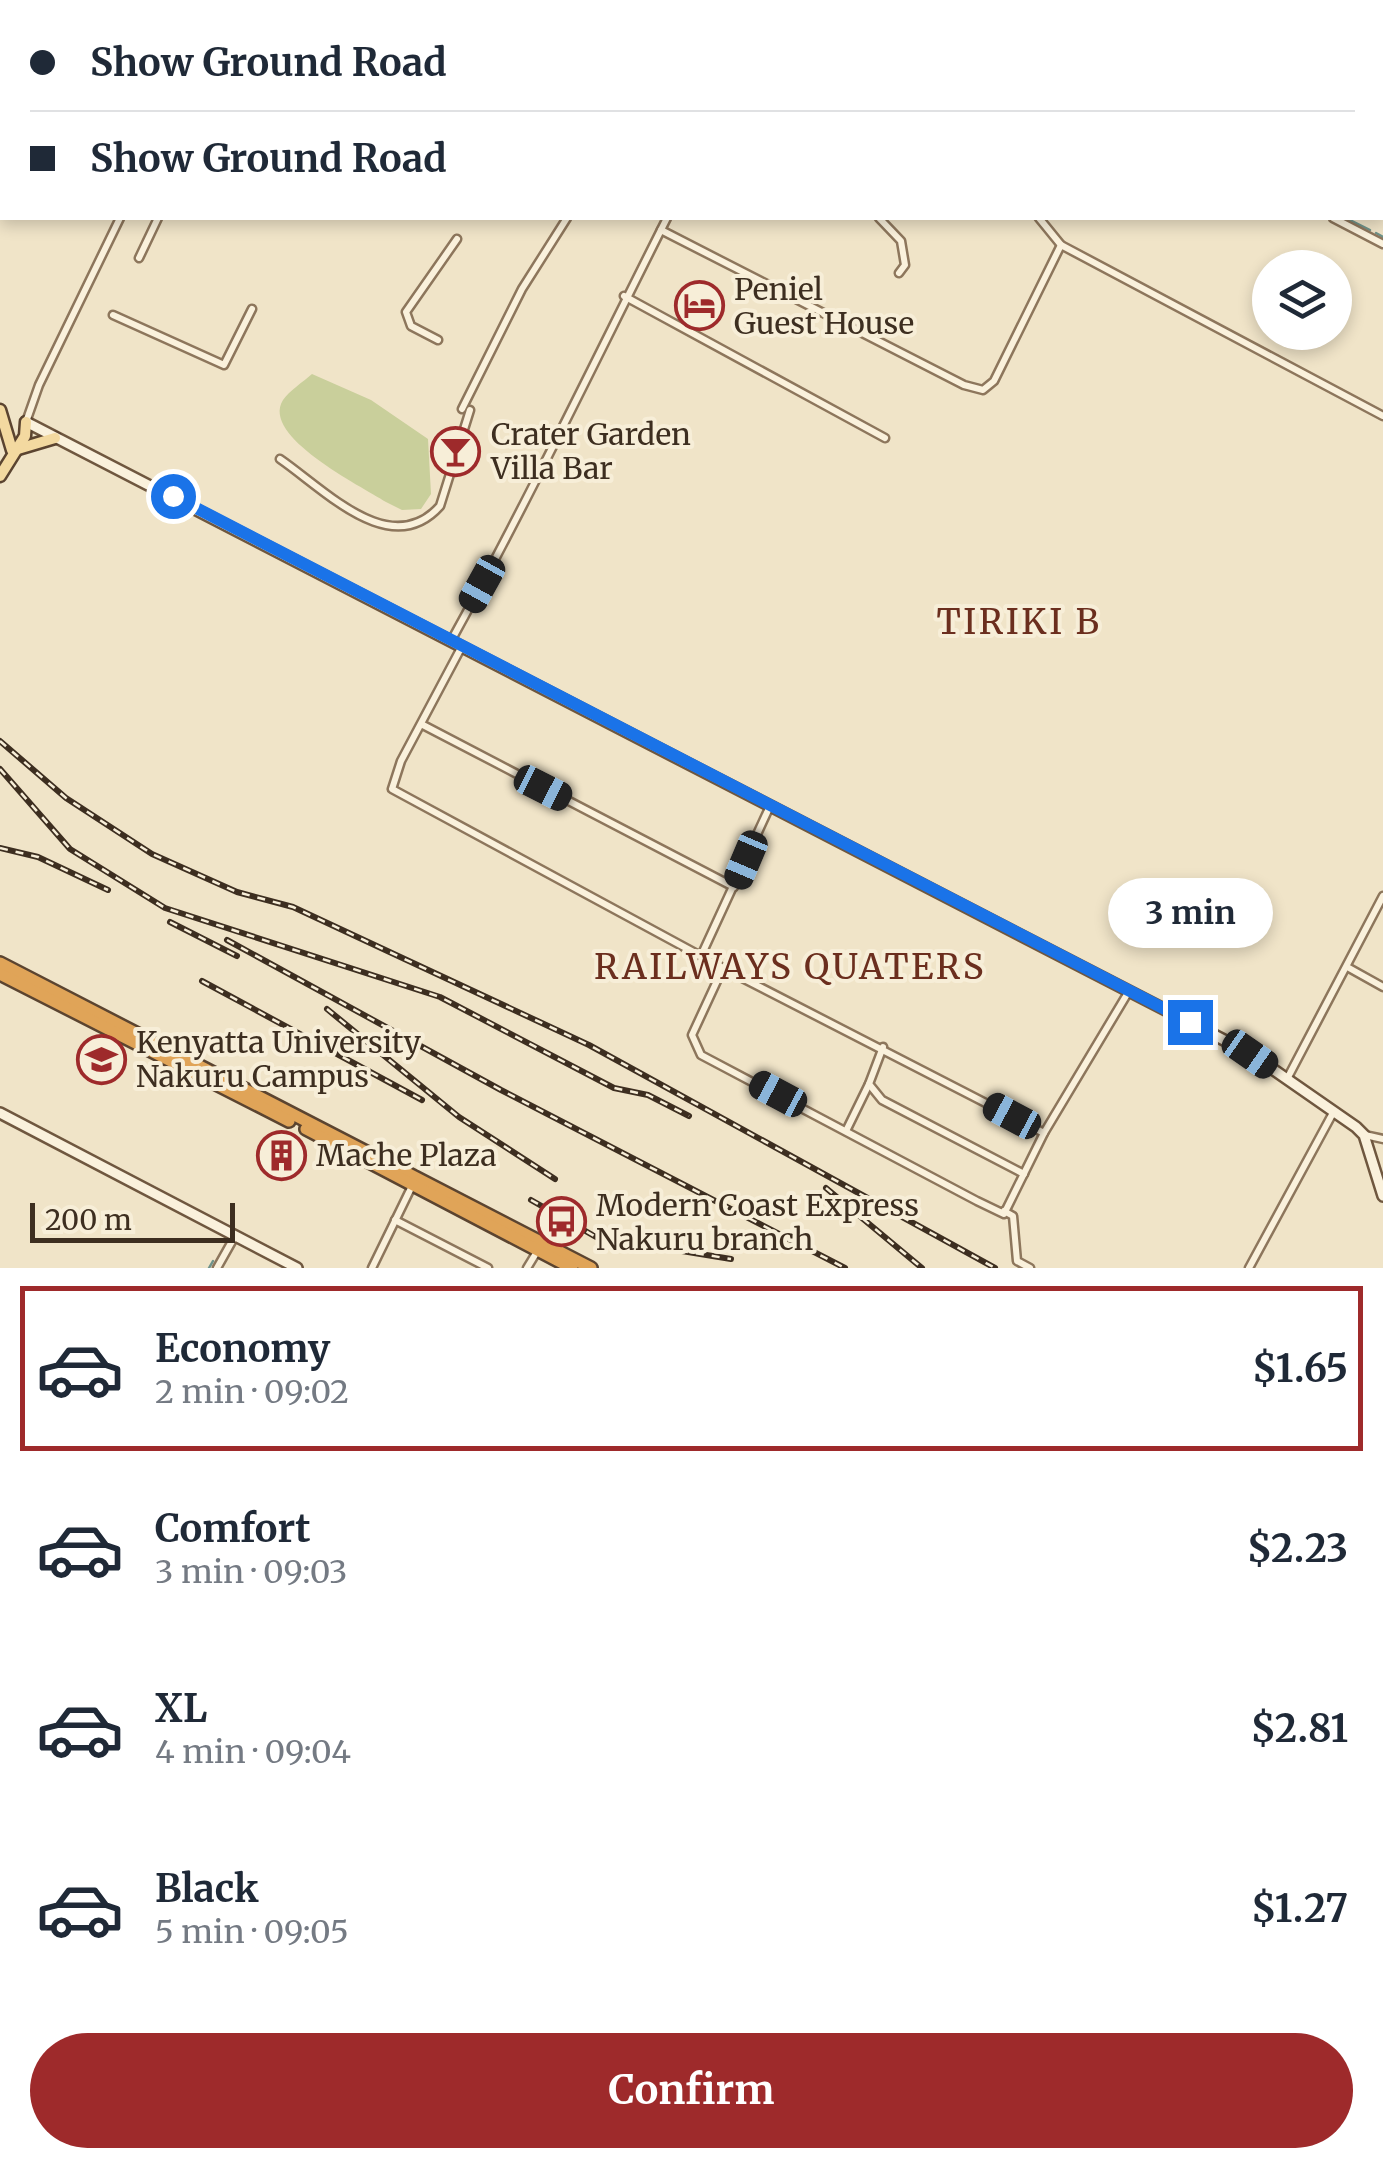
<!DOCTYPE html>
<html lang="en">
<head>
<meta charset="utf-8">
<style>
  :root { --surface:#fff; --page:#f6f6f7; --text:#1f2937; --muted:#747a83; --line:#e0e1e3; --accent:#9e2a2b }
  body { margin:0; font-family:Merriweather,serif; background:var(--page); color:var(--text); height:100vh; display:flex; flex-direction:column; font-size:38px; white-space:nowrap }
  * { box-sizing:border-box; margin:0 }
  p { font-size:32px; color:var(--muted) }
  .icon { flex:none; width:55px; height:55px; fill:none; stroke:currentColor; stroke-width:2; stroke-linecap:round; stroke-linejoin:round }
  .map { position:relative; height:1268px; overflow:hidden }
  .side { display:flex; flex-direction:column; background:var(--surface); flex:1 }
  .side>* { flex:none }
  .top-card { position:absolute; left:0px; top:0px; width:1385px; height:220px; box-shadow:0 5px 15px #0003; display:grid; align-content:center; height:220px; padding:0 30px; background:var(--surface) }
  .buttons { position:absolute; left:1252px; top:250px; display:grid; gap:20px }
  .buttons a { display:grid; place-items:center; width:100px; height:100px; border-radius:50%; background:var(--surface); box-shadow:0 5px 15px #0003; font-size:50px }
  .scale { position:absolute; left:30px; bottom:25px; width:205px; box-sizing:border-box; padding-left:10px; border:5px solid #3d2e20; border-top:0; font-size:28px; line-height:35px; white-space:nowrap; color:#3d2e20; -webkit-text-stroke:8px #f7eed8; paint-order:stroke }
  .end { position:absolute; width:45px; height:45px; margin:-22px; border:12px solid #1a73e8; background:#fff; box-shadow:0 0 0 5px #fff }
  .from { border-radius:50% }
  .bubble { position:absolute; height:70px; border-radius:35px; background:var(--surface); box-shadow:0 5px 15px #0003; font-size:32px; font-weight:700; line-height:70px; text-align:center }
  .car { position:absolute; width:30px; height:60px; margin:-30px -15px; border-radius:12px; box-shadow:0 0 8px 2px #0007; background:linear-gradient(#222 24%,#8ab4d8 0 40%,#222 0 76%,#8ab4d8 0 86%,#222 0) }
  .top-card b { display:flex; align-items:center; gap:35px; height:95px; font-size:38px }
  .top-card b+b { border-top:2px solid var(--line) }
  .top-card i { width:25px; height:25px; background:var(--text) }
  ul { padding:18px 0 0; list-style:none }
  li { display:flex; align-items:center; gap:30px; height:165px; margin:0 20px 15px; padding:0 10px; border:5px solid transparent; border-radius:0px }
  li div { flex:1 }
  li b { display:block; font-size:38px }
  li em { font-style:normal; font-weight:700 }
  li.current { border-color:var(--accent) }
  li>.icon { width:90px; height:90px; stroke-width:1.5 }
  .cta { display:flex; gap:20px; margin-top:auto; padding:20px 30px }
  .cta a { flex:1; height:115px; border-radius:60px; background:var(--accent); color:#fff; font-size:40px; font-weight:700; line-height:115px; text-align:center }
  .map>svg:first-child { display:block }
  .green { fill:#c9cf9b }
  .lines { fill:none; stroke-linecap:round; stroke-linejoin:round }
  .stream { stroke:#6f938a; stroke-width:2.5 }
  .street-casing { stroke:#8d765c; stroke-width:11 }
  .secondary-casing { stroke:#6f573f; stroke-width:14 }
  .primary-casing { stroke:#5b4430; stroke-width:15 }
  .highway-casing { stroke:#5b4430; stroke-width:16 }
  .street { stroke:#faf1dc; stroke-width:6 }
  .secondary { stroke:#faf1dc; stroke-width:9 }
  .primary { stroke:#f3d9a0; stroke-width:10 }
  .highway { stroke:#e0a458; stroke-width:11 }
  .rail-casing { stroke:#3d2e20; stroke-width:6 }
  .rail { stroke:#f7eed8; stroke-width:2.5; stroke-dasharray:8; stroke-linecap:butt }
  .route { stroke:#1a73e8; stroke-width:12 }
  .labels { text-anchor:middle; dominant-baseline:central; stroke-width:8; stroke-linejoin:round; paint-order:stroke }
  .poi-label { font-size:30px; fill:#3d2e20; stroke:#f7eed8; text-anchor:start }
  .quarter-label { font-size:35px; letter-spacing:2.5px; fill:#6b2e1e; stroke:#f7eed8 }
</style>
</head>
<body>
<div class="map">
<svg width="1383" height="1268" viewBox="0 0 1383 1268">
  <rect width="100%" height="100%" fill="#f0e4c8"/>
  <g class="green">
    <path d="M 1089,0 L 1383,0 L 1383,140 L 1382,2 Z"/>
    <path d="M 312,374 L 371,400 L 428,439 L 431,494 L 421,509 L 402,510 L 386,502 C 361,486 260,436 283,400 C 289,391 303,382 312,374 Z"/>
  </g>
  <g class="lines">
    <g class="stream">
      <path d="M 916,0 L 920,2"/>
      <path d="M 1346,218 L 1370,230"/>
      <path d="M 1354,233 L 1358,234"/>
      <path d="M 1376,233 L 1383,237"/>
      <path d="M 209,1268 L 213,1261"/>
    </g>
    <defs>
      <g id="street">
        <path d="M 490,0 L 494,2"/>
        <path d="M 661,0 L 661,2"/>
        <path d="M 696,0 L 696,2"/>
        <path d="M 927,0 L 932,2"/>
        <path d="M 220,2 L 220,0"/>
        <path d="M 340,2 L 341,0"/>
        <path d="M 429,2 L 431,0"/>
        <path d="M 0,21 L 2,23"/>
        <path d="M 0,102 L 2,101"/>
        <path d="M 879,218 L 901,241 L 905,265 L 899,273"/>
        <path d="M 1039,218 L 1061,245"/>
        <path d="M 1333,218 L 1383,244"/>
        <path d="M 661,230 L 964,385 L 983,390 L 994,381 L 1061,245 L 1383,416"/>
        <path d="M 139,258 L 158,218"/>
        <path d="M 624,296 L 885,438"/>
        <path d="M 113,315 L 224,365 L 252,309"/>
        <path d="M 438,340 L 411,326 L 406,312 L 457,239"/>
        <path d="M 462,409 L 522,289 L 567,218"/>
        <path d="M 26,422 L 39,385 L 120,218"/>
        <path d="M 280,459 C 325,490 391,561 440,506 L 470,410"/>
        <path d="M 451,641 C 527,503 596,359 667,218"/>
        <path d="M 461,648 L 401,761 L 392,789 L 723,968 L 692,1035 L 701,1055 L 977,1201 L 1004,1214 L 1044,1133 L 1129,991"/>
        <path d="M 423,725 L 734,887"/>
        <path d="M 701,956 L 770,806"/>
        <path d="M 723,968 L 1044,1133"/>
        <path d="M 1349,968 L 1383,987"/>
        <path d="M 883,1047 L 869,1084 L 882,1100 L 1024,1174"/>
        <path d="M 1287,1079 L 1383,896"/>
        <path d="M 846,1131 L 869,1084"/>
        <path d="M 1365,1135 L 1383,1139"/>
        <path d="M 1004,1211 L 1013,1216 L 1017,1261 L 1030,1268"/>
        <path d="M 395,1220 L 488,1268"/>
        <path d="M 217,1268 L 235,1236"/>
        <path d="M 372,1268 L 412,1186"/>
        <path d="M 527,1268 L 538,1250"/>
        <path d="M 1249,1268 L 1334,1111"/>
      </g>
      <g id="secondary">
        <path d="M 26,422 L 1251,1054 L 1356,1127 L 1364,1135 L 1383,1196"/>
        <path d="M 0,1113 L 297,1268"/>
      </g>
      <g id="primary">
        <path d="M 0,410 L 12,450"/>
        <path d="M 18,449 L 55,438"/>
        <path d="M 0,476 L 25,436 L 26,422"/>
      </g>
      <g id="highway">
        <path d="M 0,963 L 591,1268"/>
        <path d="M 0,974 L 289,1121"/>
        <path d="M 306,1129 L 572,1268"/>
      </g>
    </defs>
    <use href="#street" class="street-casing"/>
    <use href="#secondary" class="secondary-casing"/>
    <use href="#primary" class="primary-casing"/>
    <use href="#highway" class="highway-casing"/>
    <use href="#street" class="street"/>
    <use href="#secondary" class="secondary"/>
    <use href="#primary" class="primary"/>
    <use href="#highway" class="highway"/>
    <defs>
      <g id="rail">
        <path d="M 0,741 L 66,798 L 152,854 L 237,892 L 293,907 L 589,1045 L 995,1268"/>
        <path d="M 0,769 L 70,849 L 165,908 L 440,997 L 614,1088 L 648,1095 L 689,1116"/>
        <path d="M 0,848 L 38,857 L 108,890"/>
        <path d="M 170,922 L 237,956"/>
        <path d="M 227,940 L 501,1090 L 845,1268"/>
        <path d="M 202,981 L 422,1100"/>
        <path d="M 327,1009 L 459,1117 L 555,1179"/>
        <path d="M 826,1188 L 922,1268"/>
        <path d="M 531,1200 L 596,1237 L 731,1259"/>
      </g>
    </defs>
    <use href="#rail" class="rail-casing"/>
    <use href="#rail" class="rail"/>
  </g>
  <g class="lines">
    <path class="route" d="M 173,496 L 1190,1022"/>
  </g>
  <defs>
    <symbol id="hotel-ring" viewBox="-11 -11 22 22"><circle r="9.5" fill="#f7eed8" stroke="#9e2a2b" stroke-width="1.5"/><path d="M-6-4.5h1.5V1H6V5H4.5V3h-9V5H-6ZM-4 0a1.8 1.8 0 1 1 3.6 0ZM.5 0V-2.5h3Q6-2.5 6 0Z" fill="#9e2a2b"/></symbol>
    <symbol id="bar-ring" viewBox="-11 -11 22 22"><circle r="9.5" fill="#f7eed8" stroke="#9e2a2b" stroke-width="1.5"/><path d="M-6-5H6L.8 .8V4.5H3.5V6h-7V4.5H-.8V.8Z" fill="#9e2a2b"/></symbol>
    <symbol id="university-ring" viewBox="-11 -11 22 22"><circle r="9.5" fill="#f7eed8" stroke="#9e2a2b" stroke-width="1.5"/><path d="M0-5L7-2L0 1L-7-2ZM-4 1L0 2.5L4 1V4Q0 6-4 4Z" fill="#9e2a2b"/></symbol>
    <symbol id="building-ring" viewBox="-11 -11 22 22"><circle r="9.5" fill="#f7eed8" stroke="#9e2a2b" stroke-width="1.5"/><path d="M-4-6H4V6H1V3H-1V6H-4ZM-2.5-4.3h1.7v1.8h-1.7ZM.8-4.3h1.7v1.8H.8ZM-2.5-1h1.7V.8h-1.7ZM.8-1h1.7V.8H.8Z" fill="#9e2a2b"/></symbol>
    <symbol id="bus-ring" viewBox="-11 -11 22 22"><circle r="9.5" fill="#f7eed8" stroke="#9e2a2b" stroke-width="1.5"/><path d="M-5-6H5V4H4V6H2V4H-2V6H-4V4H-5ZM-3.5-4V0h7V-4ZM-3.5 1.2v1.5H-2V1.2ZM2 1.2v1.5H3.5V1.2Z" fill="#9e2a2b"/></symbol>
  </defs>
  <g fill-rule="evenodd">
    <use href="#hotel-ring" x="672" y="278" width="55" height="55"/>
    <use href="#bar-ring" x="428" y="424" width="55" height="55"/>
    <use href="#university-ring" x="74" y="1032" width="55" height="55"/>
    <use href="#building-ring" x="254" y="1128" width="55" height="55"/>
    <use href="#bus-ring" x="534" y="1194" width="55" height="55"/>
  </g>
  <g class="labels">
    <g class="poi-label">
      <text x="734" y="289">Peniel<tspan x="734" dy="34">Guest House</tspan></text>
      <text x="491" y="434">Crater Garden<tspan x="491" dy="34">Villa Bar</tspan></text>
      <text x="136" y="1042">Kenyatta University<tspan x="136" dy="34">Nakuru Campus</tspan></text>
      <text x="316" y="1155">Mache Plaza</text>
      <text x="596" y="1205">Modern Coast Express<tspan x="596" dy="34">Nakuru branch</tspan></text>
    </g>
    <g class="quarter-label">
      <text x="1019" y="622">TIRIKI B</text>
      <text x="790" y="967">RAILWAYS QUATERS</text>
    </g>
  </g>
</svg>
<div class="buttons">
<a><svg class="icon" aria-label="layers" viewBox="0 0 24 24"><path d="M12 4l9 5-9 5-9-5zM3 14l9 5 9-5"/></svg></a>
</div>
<div class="scale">200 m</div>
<i class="end from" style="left:173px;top:496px"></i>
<i class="end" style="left:1190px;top:1022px"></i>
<div class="bubble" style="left:1108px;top:878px;width:165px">3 min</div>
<i class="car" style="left:482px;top:584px;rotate:209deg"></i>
<i class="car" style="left:543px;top:788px;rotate:117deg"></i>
<i class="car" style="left:746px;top:860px;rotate:203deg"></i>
<i class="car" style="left:1250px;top:1054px;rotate:125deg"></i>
<i class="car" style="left:778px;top:1094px;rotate:298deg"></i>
<i class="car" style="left:1012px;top:1116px;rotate:298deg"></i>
<div class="top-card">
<b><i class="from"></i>Show Ground Road</b>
<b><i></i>Show Ground Road</b>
</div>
</div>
<section class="side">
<ul>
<li class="current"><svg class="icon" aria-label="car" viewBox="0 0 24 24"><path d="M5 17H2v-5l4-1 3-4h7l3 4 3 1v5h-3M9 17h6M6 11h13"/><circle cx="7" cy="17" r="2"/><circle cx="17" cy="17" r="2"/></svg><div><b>Economy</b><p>2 min · 09:02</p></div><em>$1.65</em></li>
<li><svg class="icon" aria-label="car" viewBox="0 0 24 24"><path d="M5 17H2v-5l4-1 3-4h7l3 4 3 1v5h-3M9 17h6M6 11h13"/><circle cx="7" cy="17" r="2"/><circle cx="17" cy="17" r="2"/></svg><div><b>Comfort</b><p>3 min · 09:03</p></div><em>$2.23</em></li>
<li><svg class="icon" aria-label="car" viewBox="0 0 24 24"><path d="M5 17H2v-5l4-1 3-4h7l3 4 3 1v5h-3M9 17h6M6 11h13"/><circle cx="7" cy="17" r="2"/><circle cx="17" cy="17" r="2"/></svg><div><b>XL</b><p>4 min · 09:04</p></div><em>$2.81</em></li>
<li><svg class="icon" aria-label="car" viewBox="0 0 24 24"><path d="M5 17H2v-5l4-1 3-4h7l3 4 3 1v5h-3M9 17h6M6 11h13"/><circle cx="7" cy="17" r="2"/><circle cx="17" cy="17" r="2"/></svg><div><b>Black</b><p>5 min · 09:05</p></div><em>$1.27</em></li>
</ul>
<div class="cta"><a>Confirm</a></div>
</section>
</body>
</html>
